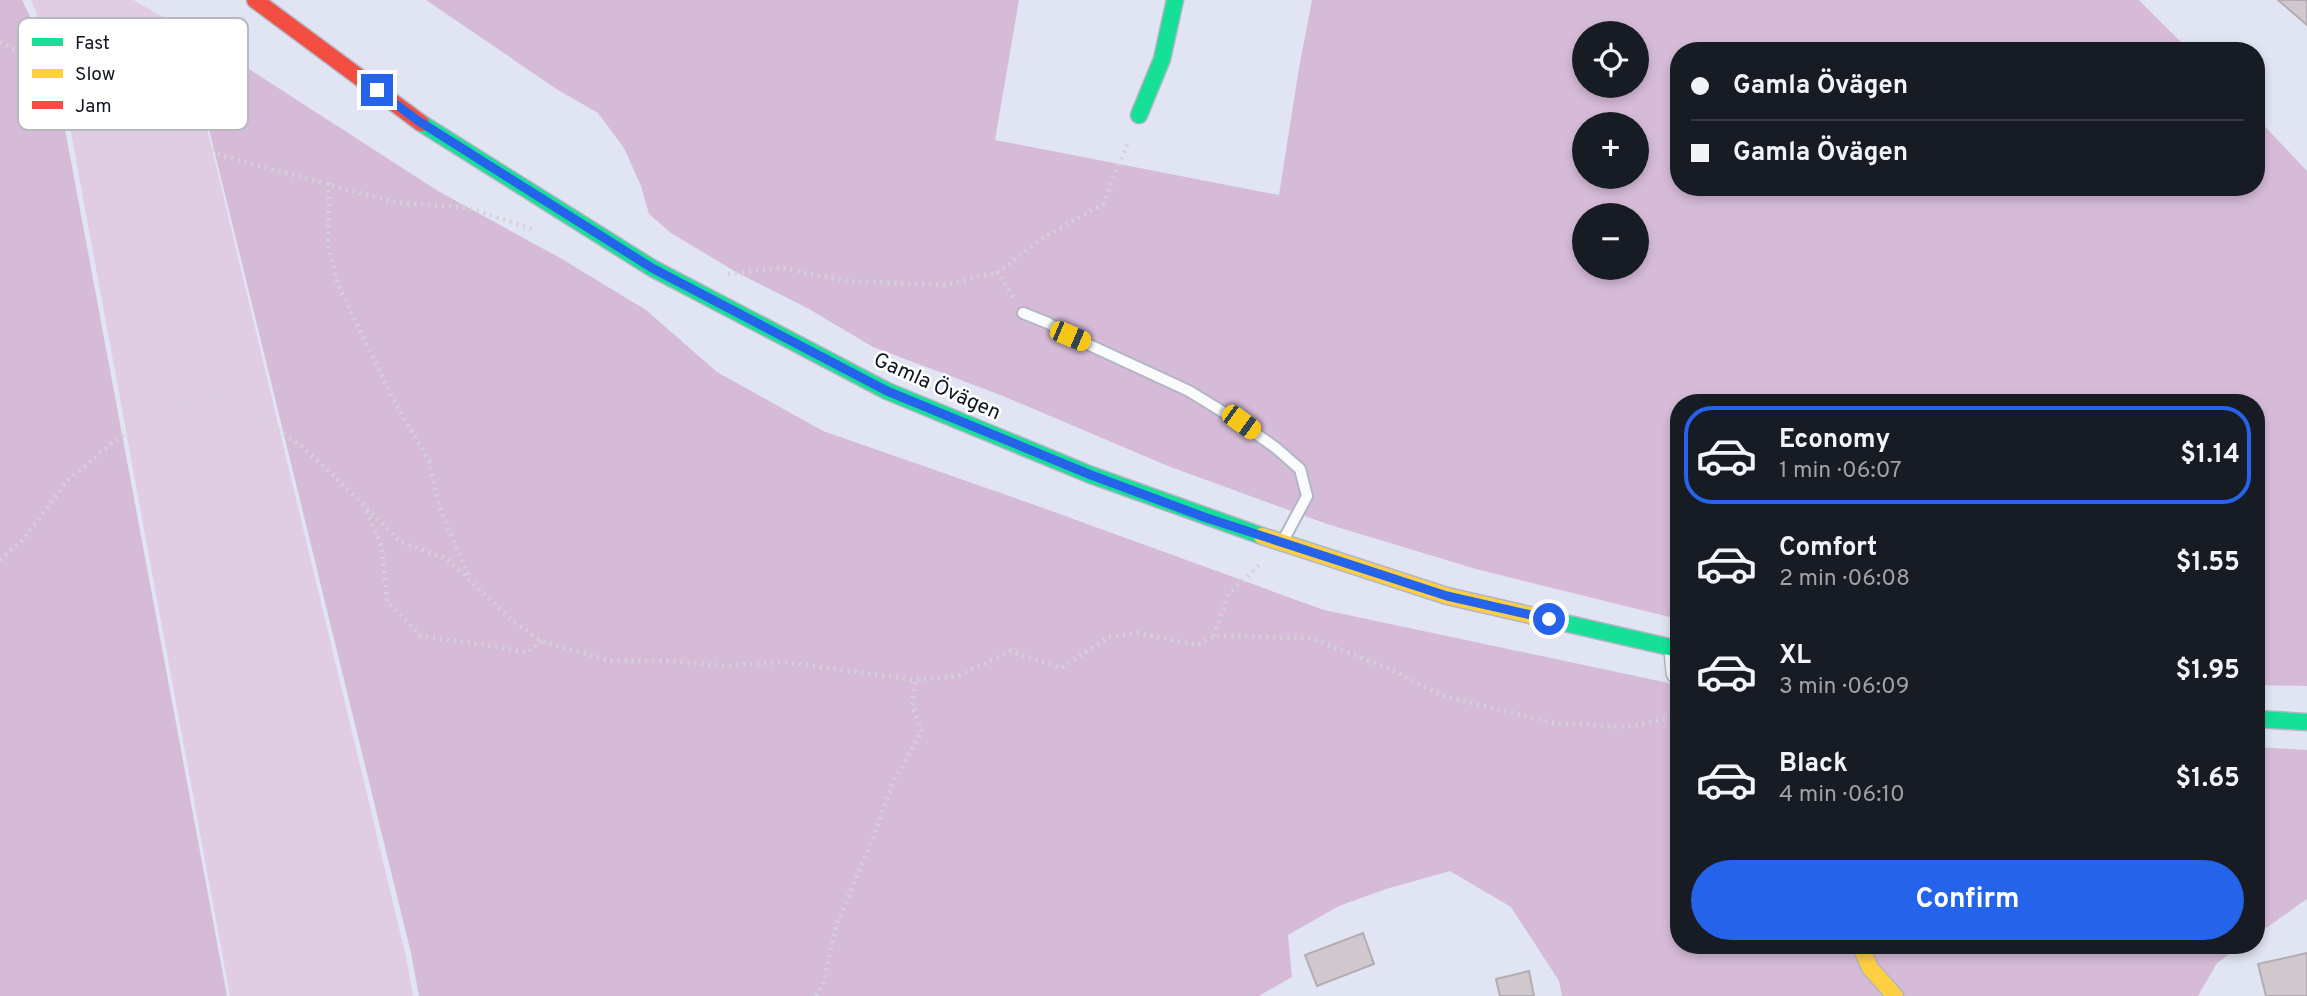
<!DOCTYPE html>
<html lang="en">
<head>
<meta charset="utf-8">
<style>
  :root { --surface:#171b24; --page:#242831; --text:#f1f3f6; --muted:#9ea1a6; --line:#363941; --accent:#2563eb }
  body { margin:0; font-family:Overpass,sans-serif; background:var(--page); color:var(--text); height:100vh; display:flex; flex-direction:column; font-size:26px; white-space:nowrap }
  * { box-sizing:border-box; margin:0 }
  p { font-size:23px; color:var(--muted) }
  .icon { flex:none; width:38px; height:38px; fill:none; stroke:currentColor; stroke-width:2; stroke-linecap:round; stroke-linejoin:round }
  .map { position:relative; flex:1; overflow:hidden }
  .side { position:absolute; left:1670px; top:394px; width:595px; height:560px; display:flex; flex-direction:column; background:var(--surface); border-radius:28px; box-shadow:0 4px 10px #0003 }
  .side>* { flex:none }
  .banner { position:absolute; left:1670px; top:42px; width:595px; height:154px; border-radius:28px; box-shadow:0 4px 10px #0003; display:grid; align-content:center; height:154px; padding:0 21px; background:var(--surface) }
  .buttons { position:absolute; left:1572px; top:21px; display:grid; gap:14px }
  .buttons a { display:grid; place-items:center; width:77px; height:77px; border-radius:50%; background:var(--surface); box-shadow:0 4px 10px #0003; font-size:35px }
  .end { position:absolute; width:32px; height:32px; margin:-16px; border:9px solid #2563eb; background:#fff; box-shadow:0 0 0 4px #fff }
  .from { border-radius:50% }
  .car { position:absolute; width:21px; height:42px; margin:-21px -10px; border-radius:9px; box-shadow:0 0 5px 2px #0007; background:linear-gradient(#f5c518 24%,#345 0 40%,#f5c518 0 76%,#345 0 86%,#f5c518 0) }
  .banner b { display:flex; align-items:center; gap:24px; height:66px; font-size:26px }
  .banner b+b { border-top:2px solid var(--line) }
  .banner i { width:18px; height:18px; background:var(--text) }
  ul { padding:12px 0 0; list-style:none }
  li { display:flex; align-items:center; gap:21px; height:98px; margin:0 14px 10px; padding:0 7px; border:4px solid transparent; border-radius:28px }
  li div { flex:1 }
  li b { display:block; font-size:26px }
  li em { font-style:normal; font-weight:700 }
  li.active { border-color:var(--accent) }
  li>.icon { width:63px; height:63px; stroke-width:1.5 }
  .action { display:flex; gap:14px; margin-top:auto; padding:14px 21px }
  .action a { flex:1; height:80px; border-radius:42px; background:var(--accent); color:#fff; font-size:28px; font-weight:700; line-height:80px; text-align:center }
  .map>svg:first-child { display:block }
  .green { fill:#e0cce3 }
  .forest { fill:#d6bbd8; fill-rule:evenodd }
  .building { fill:#d0c8cd; stroke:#b3acb1; stroke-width:2 }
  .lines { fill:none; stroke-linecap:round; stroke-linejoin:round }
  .lane-casing { stroke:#b2b5c3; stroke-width:14 }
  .street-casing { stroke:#b2b5c3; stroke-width:26 }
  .fast-casing { stroke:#b2b5c3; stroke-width:19 }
  .slow-casing { stroke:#b2b5c3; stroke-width:19 }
  .jam-casing { stroke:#b2b5c3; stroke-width:19 }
  .path { stroke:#d2d3d8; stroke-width:4.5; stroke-dasharray:2 5; stroke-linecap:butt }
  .lane { stroke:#fafbfd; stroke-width:10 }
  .street { stroke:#fafbfd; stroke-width:23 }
  .fast { stroke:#16e098; stroke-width:16 }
  .slow { stroke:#ffcf43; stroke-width:16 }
  .jam { stroke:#f24e42; stroke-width:16 }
  .route { stroke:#2563eb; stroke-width:9 }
  .labels { text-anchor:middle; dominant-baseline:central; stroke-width:5; stroke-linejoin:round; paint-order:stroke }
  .street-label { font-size:21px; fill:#111523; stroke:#fff }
  .key { fill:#fff; stroke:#b8b9bd; stroke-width:2 }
  .key-label { font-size:19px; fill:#111523 }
</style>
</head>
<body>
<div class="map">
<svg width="2307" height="996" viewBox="0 0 2307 996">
  <rect width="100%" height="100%" fill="#e1e4f2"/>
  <path class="green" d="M 31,0 L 133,0 L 183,28 L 406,957 L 413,996 L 230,996 L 59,67 Z"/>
  <g class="forest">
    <path d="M 0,0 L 22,0 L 53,65 L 227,996 L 0,996 Z"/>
    <path d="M 426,0 L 1019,0 L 995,140 L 1279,195 L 1299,68 L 1312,0 L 2139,0 L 2190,51 L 1678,51 L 1678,187 L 2256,187 L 2256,117 L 2307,171 L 2307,686 L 2256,685 L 2256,402 L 1678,402 L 1678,619 L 1476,569 L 1327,524 L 1168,466 L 998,394 L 873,347 L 809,309 L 736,272 L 671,233 L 649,214 L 641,186 L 624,148 L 598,113 L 558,90 ZM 1584,33 L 1636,33 L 1636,86 L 1584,86 ZM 1584,124 L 1636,124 L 1636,177 L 1584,177 ZM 1584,215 L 1636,215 L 1636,268 L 1584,268 Z"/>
    <path d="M 184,27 L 438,191 L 562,259 L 646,310 L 717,372 L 823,431 L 1032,504 L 1324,610 L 1678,685 L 1678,945 L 2242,945 L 2217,963 L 2198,996 L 1562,996 L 1559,981 L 1511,907 L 1450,871 L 1386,889 L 1339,906 L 1288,935 L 1292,977 L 1259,996 L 419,996 L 411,953 Z"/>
    <path d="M 2256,747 L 2307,750 L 2307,899 L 2256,935 Z"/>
  </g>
  <g class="building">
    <path d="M 2278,0 L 2307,0 L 2307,25 Z"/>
    <path d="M 1363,933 L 1374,964 L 1317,986 L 1305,955 Z"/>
    <path d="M 2307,953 L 2307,996 L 2266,996 L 2258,964 Z"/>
    <path d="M 1529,971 L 1534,996 L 1500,996 L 1496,979 Z"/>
  </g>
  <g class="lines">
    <defs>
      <path id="lane" d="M 1023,313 L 1048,323 L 1070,336 L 1189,391 L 1241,423 L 1276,448 L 1300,469 L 1307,496 L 1284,539"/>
      <path id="street" d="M 1676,649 L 1678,672"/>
      <g id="fast">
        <path d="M 1139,115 L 1162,59 L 1175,0"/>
        <path d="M 421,123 L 652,268 L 887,391 L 1091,475 L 1262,536"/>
        <path d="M 1556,621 L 1678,649"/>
        <path d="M 2256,719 L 2307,722"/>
      </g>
      <g id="slow">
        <path d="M 1262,536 L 1447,596 L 1556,621"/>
        <path d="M 1860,945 L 1870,968 L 1895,996"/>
      </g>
      <path id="jam" d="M 255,0 L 421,123"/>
    </defs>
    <use href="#lane" class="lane-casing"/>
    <use href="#street" class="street-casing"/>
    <use href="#fast" class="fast-casing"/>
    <use href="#slow" class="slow-casing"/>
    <use href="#jam" class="jam-casing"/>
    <g class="path">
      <path d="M 0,42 L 118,103 L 176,129 L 223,156 L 393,202 L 469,208 L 532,229"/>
      <path d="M 329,183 L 328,247 L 339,287 L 395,403 L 429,461 L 440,508 L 470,579"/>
      <path d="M 728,274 L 781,268 L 847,281 L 945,285 L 998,272"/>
      <path d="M 1013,297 L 998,272 L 1044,237 L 1103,204 L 1128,142"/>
      <path d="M 367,511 L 382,548 L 387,601 L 421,636 L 500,647 L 527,653 L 541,641"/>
      <path d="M 0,560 L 23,540 L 67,481 L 113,442 L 149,416 L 177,405 L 223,397 L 241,404 L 301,446 L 331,473 L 401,542 L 447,559 L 512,620 L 541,641 L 612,661 L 672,661 L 727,666 L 784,662 L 916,680 L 958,676 L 1010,651 L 1061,668 L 1109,637 L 1138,633 L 1198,645 L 1214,636 L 1310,638 L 1383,666 L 1443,696 L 1554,723 L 1628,727 L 1678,716"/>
      <path d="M 1214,636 L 1228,595 L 1259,565"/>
      <path d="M 816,996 L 822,987 L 837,924 L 874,836 L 892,784 L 922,731 L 912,705 L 916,680"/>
    </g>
    <use href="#lane" class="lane"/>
    <use href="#street" class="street"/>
    <use href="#fast" class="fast"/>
    <use href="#slow" class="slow"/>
    <use href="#jam" class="jam"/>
  </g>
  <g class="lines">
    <path class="route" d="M 377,90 L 417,120 L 652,268 L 887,391 L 1091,475 L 1207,518 L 1447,596 L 1549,619"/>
  </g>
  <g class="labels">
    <g class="street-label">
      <text transform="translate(937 387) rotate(24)">Gamla Övägen</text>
    </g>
  </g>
  <rect x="18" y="18" width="230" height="112" rx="10" class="key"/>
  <rect x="32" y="38" width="31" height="8" fill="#16e098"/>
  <rect x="32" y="69" width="31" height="9" fill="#ffcf43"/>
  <rect x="32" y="101" width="31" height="8" fill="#f24e42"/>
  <g class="key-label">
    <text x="75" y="49">Fast</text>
    <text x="75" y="80">Slow</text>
    <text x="75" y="112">Jam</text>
  </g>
</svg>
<div class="buttons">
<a><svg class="icon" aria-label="locate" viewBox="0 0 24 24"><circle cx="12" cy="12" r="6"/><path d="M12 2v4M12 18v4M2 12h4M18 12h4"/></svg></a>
<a>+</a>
<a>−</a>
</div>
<i class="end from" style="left:1549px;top:619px"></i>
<i class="end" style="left:377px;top:90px"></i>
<i class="car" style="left:1070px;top:336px;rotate:113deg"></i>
<i class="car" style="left:1241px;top:422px;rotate:126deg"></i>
<div class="banner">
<b><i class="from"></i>Gamla Övägen</b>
<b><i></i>Gamla Övägen</b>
</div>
<section class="side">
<ul>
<li class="active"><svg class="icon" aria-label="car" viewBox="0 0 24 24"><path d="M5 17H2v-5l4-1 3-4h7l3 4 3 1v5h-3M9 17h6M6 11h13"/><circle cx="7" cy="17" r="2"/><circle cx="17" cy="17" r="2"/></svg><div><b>Economy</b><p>1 min · 06:07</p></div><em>$1.14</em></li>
<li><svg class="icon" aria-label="car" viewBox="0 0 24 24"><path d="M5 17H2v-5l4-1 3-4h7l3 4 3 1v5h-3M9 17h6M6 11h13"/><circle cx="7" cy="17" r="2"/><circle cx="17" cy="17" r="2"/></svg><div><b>Comfort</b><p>2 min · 06:08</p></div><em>$1.55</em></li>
<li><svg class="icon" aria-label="car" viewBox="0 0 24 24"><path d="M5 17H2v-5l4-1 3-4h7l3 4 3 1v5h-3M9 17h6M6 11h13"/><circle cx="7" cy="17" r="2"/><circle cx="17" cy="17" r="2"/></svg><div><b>XL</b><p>3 min · 06:09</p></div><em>$1.95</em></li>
<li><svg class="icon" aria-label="car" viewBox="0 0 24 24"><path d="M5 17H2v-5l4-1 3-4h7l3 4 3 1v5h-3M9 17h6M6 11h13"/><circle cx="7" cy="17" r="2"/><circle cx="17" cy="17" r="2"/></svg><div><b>Black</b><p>4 min · 06:10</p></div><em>$1.65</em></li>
</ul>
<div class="action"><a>Confirm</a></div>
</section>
</div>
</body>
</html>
